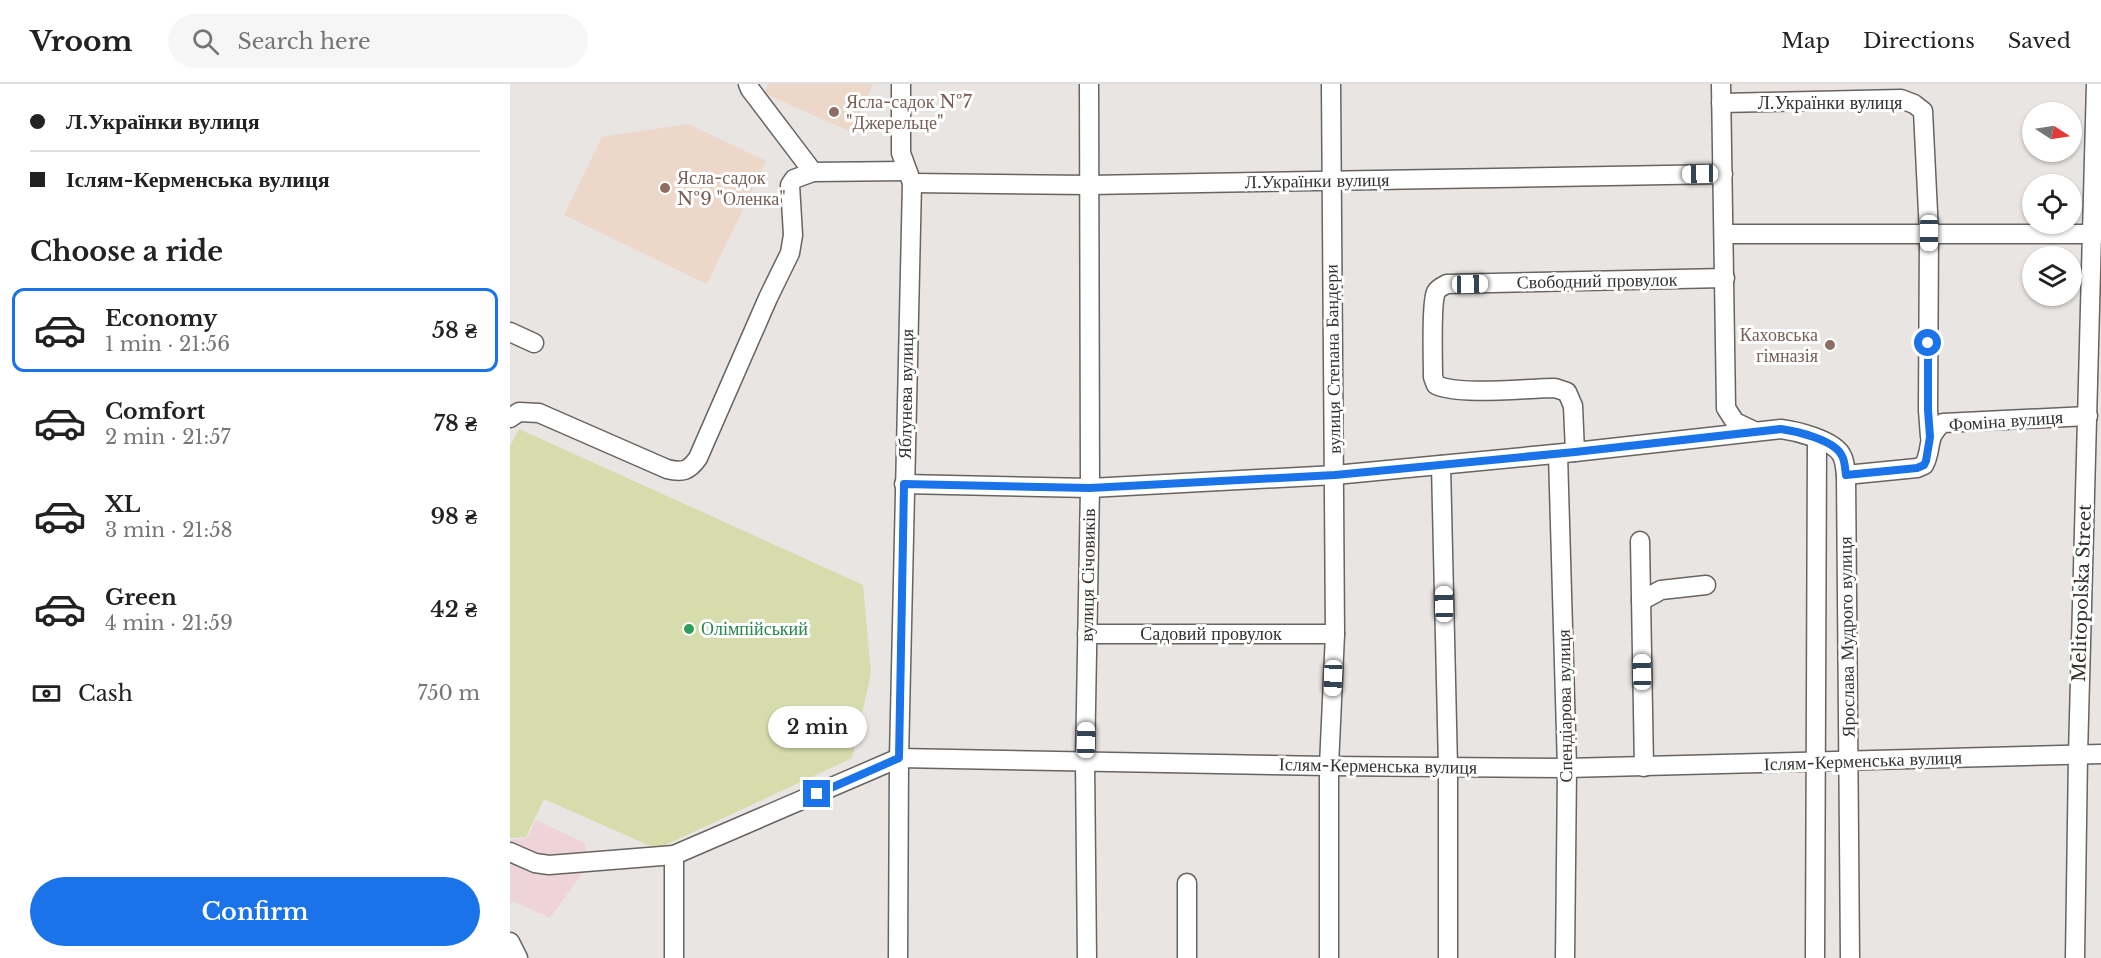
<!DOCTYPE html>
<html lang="en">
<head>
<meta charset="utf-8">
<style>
  :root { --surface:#fff; --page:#f6f6f6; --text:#222; --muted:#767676; --line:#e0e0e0; --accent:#1a73e8 }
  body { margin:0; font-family:"Libre Baskerville",serif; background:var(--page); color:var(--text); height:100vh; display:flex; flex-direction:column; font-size:22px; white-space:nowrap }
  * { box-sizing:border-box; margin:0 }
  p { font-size:20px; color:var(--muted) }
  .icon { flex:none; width:33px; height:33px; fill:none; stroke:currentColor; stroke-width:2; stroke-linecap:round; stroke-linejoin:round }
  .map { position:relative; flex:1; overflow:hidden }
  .drawer { display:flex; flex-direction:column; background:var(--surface); width:510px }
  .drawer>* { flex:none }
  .banner { display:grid; align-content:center; height:132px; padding:0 30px; background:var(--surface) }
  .needle { width:39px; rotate:102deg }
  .tools { position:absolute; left:1512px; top:18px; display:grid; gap:12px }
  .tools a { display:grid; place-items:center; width:60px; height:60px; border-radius:50%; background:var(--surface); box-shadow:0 2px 4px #0004; font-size:30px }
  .end { position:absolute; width:27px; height:27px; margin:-14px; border:8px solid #1a73e8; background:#fff; box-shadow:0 0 0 3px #fff }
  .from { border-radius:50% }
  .bubble { position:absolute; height:42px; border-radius:21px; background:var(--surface); box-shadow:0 2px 4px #0004; font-size:20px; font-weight:600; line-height:42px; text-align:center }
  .car { position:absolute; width:18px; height:36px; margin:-18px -9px; border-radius:8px; box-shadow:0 0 4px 2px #0007; background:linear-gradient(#fff 24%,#345 0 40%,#fff 0 76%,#345 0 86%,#fff 0) }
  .banner b { display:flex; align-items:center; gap:21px; height:57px; font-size:22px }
  .banner b+b { border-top:2px solid var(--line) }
  .banner i { width:15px; height:15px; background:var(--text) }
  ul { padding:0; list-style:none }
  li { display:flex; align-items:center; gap:18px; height:84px; margin:0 12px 9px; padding:0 18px; border:3px solid transparent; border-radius:12px }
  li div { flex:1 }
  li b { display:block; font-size:22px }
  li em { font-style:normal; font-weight:600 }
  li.selected { border-color:var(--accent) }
  li>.icon { width:54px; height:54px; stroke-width:1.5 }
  h2 { padding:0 30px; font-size:27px; line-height:72px }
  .pay { display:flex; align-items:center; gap:15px; height:66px; padding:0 30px; font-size:22px }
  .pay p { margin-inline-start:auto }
  .primary-button { display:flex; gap:12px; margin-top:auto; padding:12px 30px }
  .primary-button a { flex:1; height:69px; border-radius:36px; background:var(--accent); color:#fff; font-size:24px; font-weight:600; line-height:69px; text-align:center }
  header { display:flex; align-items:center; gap:36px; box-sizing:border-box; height:84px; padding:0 30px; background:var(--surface); border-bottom:2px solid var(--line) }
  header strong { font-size:28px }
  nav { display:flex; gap:33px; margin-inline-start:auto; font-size:21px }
  .search { width:420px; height:54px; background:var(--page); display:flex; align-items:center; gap:15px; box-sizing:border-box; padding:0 21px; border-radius:33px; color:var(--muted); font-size:22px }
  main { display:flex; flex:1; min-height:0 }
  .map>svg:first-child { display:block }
  .commercial { fill:#eed4da }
  .education { fill:#ecd7c9 }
  .green { fill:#d6dcac }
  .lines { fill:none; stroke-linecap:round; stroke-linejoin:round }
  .minor-casing { stroke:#676462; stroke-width:21 }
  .minor { stroke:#fff; stroke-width:18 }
  .route { stroke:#1a73e8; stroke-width:8 }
  .education-dot { fill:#8d6e63; stroke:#fff; stroke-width:2 }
  .leisure-dot { fill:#2e9e5b; stroke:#fff; stroke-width:2 }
  .labels { text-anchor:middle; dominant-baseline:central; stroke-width:6; stroke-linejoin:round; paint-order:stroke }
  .education-label { font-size:18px; fill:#785e54; stroke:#fff; text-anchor:start }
  .street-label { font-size:18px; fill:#333231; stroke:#fff }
  .leisure-label { font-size:18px; fill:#27864d; stroke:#fff; text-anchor:start }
</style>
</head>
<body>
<header>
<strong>Vroom</strong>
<div class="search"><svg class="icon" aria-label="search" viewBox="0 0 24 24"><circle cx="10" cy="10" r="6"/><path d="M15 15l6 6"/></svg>Search here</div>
<nav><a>Map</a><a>Directions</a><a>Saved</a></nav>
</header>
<main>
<section class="drawer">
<div class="banner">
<b><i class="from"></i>Л.Українки вулиця</b>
<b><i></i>Іслям-Керменська вулиця</b>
</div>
<h2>Choose a ride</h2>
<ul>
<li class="selected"><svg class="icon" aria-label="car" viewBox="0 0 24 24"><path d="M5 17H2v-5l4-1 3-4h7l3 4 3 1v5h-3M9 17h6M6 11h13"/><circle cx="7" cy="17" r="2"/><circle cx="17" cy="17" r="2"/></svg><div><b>Economy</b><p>1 min · 21:56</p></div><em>58 ₴</em></li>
<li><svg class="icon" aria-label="car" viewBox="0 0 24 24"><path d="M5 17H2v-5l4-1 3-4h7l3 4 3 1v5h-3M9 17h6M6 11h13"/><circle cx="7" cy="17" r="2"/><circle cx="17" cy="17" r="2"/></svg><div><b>Comfort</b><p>2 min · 21:57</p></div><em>78 ₴</em></li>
<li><svg class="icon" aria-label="car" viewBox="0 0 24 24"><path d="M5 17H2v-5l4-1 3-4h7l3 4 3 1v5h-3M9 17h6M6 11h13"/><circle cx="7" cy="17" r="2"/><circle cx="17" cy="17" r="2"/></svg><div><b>XL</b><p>3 min · 21:58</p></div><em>98 ₴</em></li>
<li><svg class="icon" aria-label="car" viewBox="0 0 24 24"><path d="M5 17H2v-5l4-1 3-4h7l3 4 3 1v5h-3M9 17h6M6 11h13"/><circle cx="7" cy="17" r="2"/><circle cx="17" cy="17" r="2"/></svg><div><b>Green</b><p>4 min · 21:59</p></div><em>42 ₴</em></li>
</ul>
<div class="pay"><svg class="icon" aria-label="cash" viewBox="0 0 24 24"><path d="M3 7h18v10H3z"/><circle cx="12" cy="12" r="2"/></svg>Cash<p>750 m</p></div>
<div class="primary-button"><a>Confirm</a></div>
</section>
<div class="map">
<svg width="1591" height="874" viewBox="0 0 1591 874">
  <rect width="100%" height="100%" fill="#e8e5e2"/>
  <path class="commercial" d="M 26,736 L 75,759 L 77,783 L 40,834 L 2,817 L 0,820 L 0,756 L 17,754 Z"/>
  <g class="education">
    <path d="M 258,0 L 363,0 L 341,48 L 254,9 Z"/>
    <path d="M 178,40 L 256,77 L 197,200 L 54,131 L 92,53 Z"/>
  </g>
  <path class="green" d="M 9,345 L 353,501 L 361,589 L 342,674 L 147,765 L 34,715 L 16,753 L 0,754 L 0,362 Z"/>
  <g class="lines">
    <defs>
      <g id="minor">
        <path d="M 238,0 L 240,5 L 303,88"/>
        <path d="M 1211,0 L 1216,324 L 1225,338 L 1244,347"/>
        <path d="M 1211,19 L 1391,15 L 1404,20 L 1413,27 L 1419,149 L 1418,326 L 1420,353"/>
        <path d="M 402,99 L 579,101 L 1213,90"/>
        <path d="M 1214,150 L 1591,150"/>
        <path d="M 0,248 L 24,259"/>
        <path d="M 0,334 L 9,328 L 29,329 L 157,385 C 172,389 179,387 188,374 L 258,214 L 280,169 L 283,151 L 280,101 L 284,95 L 303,88 L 396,87"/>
        <path d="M 1065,368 L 1063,322 L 1057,308 L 1045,304 C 1016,304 951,312 926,301 L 923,293 C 923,278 921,219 926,208 C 928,204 933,202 937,200 L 1215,194"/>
        <path d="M 1048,370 L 1057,684 L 1055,874"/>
        <path d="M 931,381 L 938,683 L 938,873"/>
        <path d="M 1336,391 L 1407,384 L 1414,381 C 1423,365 1415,352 1433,339 L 1578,332"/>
        <path d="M 394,400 L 580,404 L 825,391 L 1065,368 L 1271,345 C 1286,347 1325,356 1332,372 C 1335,377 1335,385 1336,391 L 1340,874"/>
        <path d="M 1130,457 L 1134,683"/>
        <path d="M 1131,517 L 1151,506 L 1196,501"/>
        <path d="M 577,550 L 825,550"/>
        <path d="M 0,768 L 25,779 L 39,781 L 164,771 L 389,674 L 819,682 L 1057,684 L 1591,670"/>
        <path d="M 164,771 L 164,874"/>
        <path d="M 677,799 L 677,874"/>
        <path d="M 0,858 L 8,874"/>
        <path d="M 388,874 L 389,674 L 402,99 L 391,69 L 391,0"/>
        <path d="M 577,874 L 575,678 L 580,404 L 579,0"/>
        <path d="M 819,874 L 819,682 L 825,550 L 821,0"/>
        <path d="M 1305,874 L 1307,355"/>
        <path d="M 1565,874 L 1568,671 L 1586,0"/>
      </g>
    </defs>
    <use href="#minor" class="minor-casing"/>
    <use href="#minor" class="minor"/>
  </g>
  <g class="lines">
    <path class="route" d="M 307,710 L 389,674 L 394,400 L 580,404 L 825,391 L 1065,368 L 1271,345 C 1286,347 1325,356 1332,372 C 1335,377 1335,385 1336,391 L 1407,384 L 1414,381 L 1416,377 L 1420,353 L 1418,326 L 1418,259"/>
  </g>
  <g class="education-dot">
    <circle cx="324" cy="28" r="6"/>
    <circle cx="155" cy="104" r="6"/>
    <circle cx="1320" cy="261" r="6"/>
  </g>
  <circle class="leisure-dot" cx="179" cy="545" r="6"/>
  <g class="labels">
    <g class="education-label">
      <text x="336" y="18">Ясла-садок №7<tspan x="336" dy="21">"Джерельце"</tspan></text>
      <text x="167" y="94">Ясла-садок<tspan x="167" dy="21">№9 "Оленка"</tspan></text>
      <text x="1308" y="251" text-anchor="end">Каховська<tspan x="1308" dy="21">гімназія</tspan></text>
    </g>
    <g class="street-label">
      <text x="1320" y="19">Л.Українки вулиця</text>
      <text transform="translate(807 97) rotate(-1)">Л.Українки вулиця</text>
      <text transform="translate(1087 197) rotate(-1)">Свободний провулок</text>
      <text transform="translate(823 275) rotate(-91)">вулиця Степана Бандери</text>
      <text transform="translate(396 310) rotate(-89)">Яблунева вулиця</text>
      <text transform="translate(1496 337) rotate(-4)">Фоміна вулиця</text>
      <text transform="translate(578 491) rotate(-89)">вулиця Січовиків</text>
      <text transform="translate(1572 509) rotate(-88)">Melitopolska Street</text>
      <text x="701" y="550">Садовий провулок</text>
      <text transform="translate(1337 553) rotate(-91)">Ярослава Мудрого вулиця</text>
      <text transform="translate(1055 622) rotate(-91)">Спендіарова вулиця</text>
      <text transform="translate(1353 677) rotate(-2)">Іслям-Керменська вулиця</text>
      <text transform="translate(868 682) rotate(1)">Іслям-Керменська вулиця</text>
    </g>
    <g class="leisure-label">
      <text x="191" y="545">Олімпійський</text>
    </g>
  </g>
</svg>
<div class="tools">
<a><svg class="needle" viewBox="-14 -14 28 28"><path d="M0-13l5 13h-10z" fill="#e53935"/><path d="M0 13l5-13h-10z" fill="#767676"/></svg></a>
<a><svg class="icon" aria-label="locate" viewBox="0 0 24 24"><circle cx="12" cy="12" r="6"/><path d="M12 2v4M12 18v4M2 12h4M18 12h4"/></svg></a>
<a><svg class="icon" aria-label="layers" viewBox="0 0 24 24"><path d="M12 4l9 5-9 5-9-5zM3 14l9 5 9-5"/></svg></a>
</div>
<i class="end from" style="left:1418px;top:259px"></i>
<i class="end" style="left:307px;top:710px"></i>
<div class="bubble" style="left:258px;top:622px;width:99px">2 min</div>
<i class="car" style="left:1190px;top:90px;rotate:269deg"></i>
<i class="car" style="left:1419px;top:149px;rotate:180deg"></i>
<i class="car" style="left:960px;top:200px;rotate:89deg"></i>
<i class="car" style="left:934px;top:520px;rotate:359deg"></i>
<i class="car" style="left:1132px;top:588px;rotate:359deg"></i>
<i class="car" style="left:823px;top:594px;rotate:182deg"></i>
<i class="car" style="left:576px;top:656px;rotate:1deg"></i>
</div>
</main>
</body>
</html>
